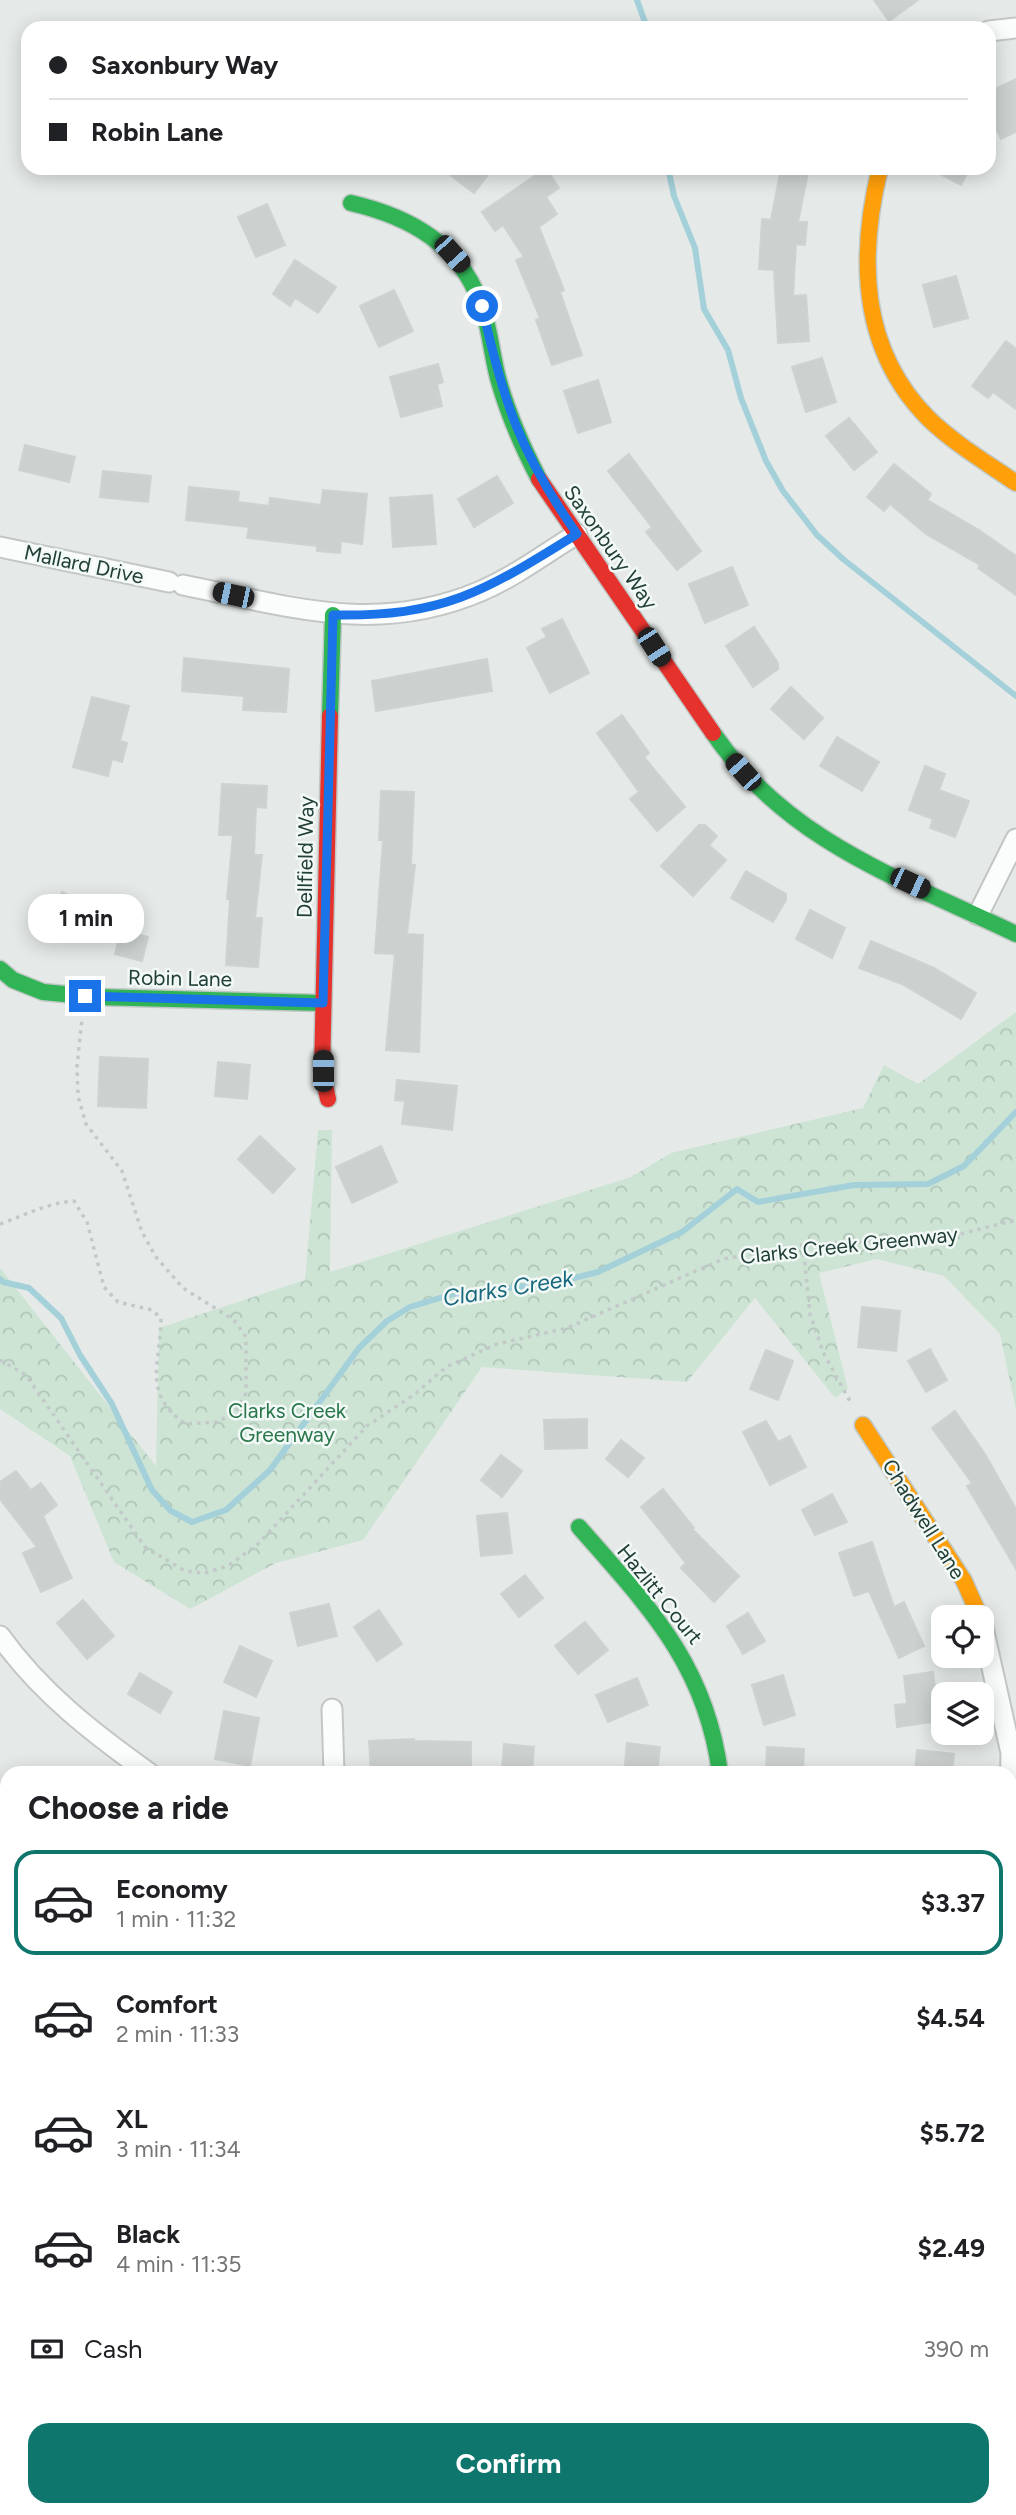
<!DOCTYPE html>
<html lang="en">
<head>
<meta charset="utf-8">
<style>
  :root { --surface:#fff; --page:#f2f2f2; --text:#202124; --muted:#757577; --line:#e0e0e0; --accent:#0f766e }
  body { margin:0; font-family:Figtree,sans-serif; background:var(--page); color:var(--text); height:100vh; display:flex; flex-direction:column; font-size:26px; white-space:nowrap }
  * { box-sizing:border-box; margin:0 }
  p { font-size:23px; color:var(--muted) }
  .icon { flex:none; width:38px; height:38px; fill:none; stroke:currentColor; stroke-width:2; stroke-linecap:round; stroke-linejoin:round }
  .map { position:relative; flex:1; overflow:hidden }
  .side { position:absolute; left:0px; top:1766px; width:1017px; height:751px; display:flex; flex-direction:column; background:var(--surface); border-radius:21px 21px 0 0; box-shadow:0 4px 18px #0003 }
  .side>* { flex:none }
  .guide { position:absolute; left:21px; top:21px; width:975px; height:154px; border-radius:21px; box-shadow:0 4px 18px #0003; display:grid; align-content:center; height:154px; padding:0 28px; background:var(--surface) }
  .tools { position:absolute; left:931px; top:1605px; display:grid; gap:14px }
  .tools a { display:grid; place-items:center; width:63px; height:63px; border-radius:14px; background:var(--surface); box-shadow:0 4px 18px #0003; font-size:35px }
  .end { position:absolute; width:32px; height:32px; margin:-16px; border:9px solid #1a73e8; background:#fff; box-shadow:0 0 0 4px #fff }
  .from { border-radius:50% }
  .bubble { position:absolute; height:49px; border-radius:21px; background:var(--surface); box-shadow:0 4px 18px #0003; font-size:23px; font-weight:700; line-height:49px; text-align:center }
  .car { position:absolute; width:21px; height:42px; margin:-21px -10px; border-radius:9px; box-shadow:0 0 5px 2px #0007; background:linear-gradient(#222 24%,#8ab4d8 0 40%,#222 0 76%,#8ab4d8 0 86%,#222 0) }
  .guide b { display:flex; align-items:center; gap:24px; height:66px; font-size:26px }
  .guide b+b { border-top:2px solid var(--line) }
  .guide i { width:18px; height:18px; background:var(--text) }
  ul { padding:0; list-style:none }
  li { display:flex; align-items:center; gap:21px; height:105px; margin:0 14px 10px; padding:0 14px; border:4px solid transparent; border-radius:21px }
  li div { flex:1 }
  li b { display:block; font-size:26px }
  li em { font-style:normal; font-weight:700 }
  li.active { border-color:var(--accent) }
  li>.icon { width:63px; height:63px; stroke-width:1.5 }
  h2 { padding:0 28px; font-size:32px; line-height:84px }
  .pay { display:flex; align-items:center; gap:18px; height:77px; padding:0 28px; font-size:26px }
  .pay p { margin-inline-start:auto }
  .primary-button { display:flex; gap:14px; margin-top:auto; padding:14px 28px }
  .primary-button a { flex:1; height:80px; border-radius:21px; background:var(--accent); color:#fff; font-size:28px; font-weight:700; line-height:80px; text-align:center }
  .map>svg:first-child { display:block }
  .forest { fill:url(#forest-crowns) }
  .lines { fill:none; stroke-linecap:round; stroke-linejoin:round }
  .stream { stroke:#a4d0da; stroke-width:6 }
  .building { fill:#ccd1cf; stroke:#cdd3d1; stroke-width:2 }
  .street-casing { stroke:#c2c7c5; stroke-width:23 }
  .fast-casing { stroke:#c0c8c5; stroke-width:19 }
  .slow-casing { stroke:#c0c8c5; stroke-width:19 }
  .jam-casing { stroke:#c0c8c5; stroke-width:19 }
  .path { stroke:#c1cac8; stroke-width:3.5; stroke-dasharray:3.5 5; stroke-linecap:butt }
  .street { stroke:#fbfcfc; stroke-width:19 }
  .fast { stroke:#30b455; stroke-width:16 }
  .slow { stroke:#ff9f0a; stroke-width:16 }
  .jam { stroke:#e5322d; stroke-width:16 }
  .route { stroke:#1a73e8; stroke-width:9 }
  .labels { text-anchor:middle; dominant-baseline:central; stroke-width:5; stroke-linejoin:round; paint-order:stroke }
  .street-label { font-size:21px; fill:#213f38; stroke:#f3f9f6 }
  .park-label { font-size:21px; fill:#29774b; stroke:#f3f9f6 }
  .water-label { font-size:23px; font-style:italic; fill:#18697d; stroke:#f3f9f6 }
</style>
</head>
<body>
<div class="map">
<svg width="1016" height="2515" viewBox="0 0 1016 2515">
  <defs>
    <pattern id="forest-crowns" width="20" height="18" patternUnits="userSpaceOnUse" patternTransform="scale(1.75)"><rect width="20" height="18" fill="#cde4d5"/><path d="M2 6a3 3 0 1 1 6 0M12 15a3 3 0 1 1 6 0" fill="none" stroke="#b0c5b8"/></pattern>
  </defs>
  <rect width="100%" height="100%" fill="#e5eae8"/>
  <path class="forest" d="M 1016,1012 L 1016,1410 L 1000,1334 L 944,1276 L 877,1259 L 819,1273 L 848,1389 L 835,1398 L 755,1298 L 687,1382 L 482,1367 L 363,1540 L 276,1563 L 190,1609 L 114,1562 L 70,1456 L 0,1409 L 0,1268 L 156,1466 L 159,1328 L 305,1280 L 318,1130 L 332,1130 L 330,1272 L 631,1177 L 671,1153 L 863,1108 L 884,1065 L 918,1084 Z"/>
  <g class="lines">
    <g class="stream">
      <path d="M 637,0 L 647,28"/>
      <path d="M 668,168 L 674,196 L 695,248 L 704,309 L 728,350 L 741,398 L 766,461 L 783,491 L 817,535 L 843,559 L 1016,696"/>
      <path d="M 0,1279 L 3,1282 L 29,1288 L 61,1318 L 80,1355 L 112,1404 L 152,1490 L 171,1511 L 192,1522 L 226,1510 L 270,1470 L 359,1348 L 387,1321 L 410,1307 L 453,1294 L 554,1283 L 598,1272 L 682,1232 L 737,1189 L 758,1202 L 854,1185 L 928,1184 L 964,1166 L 1016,1112"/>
      <path d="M 0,2124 L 7,2129"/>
      <path d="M 101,2510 L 104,2515"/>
    </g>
  </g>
  <g class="building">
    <path d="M 874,0 L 918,0 L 889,21 Z"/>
    <path d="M 1016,79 L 1016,132 L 1001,139 L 989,113 L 989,92 Z"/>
    <path d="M 441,168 L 493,168 L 474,193 Z"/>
    <path d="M 546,168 L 559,188 L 546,197 L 557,214 L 539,227 L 564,290 L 560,292 L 582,355 L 552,365 L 536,320 L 540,318 L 516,260 L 524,257 L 503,225 L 495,231 L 482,212 Z"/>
    <path d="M 781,168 L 809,168 L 798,222 L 807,222 L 805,245 L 796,244 L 793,296 L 806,295 L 809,341 L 778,343 L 774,270 L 759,269 L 762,219 L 771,220 Z"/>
    <path d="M 929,168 L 970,168 L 961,185 Z"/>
    <path d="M 267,204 L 285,245 L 256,257 L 238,217 Z"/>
    <path d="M 295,260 L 336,287 L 318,313 L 295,298 L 290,306 L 273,294 Z"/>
    <path d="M 956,276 L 968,318 L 934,327 L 923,285 Z"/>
    <path d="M 394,290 L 413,331 L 379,347 L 360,306 Z"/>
    <path d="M 1006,341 L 1016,349 L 1016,409 L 993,392 L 988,398 L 972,386 Z"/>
    <path d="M 822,358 L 836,402 L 806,412 L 792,367 Z"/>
    <path d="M 438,364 L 443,382 L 437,384 L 442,406 L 401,417 L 390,377 Z"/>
    <path d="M 598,380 L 611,422 L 578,433 L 564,391 Z"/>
    <path d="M 849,418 L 877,452 L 854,470 L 826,436 Z"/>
    <path d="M 25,445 L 75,457 L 69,482 L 19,470 Z"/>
    <path d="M 629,454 L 701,551 L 677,570 L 646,532 L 652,527 L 608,471 Z"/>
    <path d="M 894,464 L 931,494 L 927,500 L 979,530 L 1016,556 L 1016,595 L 978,568 L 980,565 L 926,534 L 890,504 L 884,511 L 867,497 Z"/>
    <path d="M 103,471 L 151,476 L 148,502 L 100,497 Z"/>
    <path d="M 497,476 L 513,503 L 474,527 L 458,499 Z"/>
    <path d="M 189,487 L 239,492 L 238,502 L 269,506 L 270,498 L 321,505 L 323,490 L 367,494 L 362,544 L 341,541 L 340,553 L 317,551 L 317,546 L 247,538 L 249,527 L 186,520 Z"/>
    <path d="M 432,495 L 436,544 L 393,547 L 390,498 Z"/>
    <path d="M 732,567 L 748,605 L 705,623 L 689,584 Z"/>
    <path d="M 562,619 L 589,673 L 550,693 L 527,648 L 547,637 L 542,629 Z"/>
    <path d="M 754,627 L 778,663 L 778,669 L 753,687 L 726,646 Z"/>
    <path d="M 184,658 L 289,669 L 286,712 L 243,710 L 244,696 L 182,691 Z"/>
    <path d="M 487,659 L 492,691 L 376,711 L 372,681 Z"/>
    <path d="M 791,687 L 823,718 L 804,739 L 771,709 Z"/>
    <path d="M 92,697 L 129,706 L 120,741 L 127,743 L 122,762 L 112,759 L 108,776 L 73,767 Z"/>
    <path d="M 622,715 L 649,753 L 644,757 L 685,807 L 657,831 L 630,799 L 639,792 L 597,733 Z"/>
    <path d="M 837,737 L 879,762 L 862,791 L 820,766 Z"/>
    <path d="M 925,766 L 945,774 L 939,790 L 969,801 L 955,837 L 930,828 L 933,819 L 909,810 Z"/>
    <path d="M 222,784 L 267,786 L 266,808 L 256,807 L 254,855 L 262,855 L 255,918 L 262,918 L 258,967 L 226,965 L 230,899 L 227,899 L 233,835 L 219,835 Z"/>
    <path d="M 381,791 L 414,792 L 411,865 L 415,865 L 407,934 L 423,935 L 419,1052 L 386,1050 L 395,954 L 375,953 L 383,840 L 379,840 Z"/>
    <path d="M 699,825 L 705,825 L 717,836 L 709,845 L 726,860 L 693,896 L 661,866 Z"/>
    <path d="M 746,871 L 786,894 L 786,900 L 773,922 L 731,898 Z"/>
    <path d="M 62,892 L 98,910 L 87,934 L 50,916 Z"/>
    <path d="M 810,910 L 845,928 L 832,958 L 796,939 Z"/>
    <path d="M 121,930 L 148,937 L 142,961 L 115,954 Z"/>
    <path d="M 871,941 L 934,968 L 976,993 L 961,1019 L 902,984 L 859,968 Z"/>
    <path d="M 100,1057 L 148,1059 L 146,1108 L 98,1106 Z"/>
    <path d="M 218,1062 L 250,1065 L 247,1099 L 215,1096 Z"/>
    <path d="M 397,1080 L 457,1086 L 452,1130 L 402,1124 L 405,1101 L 395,1100 Z"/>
    <path d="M 260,1136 L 295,1169 L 273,1193 L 238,1159 Z"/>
    <path d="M 381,1146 L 397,1182 L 352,1203 L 336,1167 Z"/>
    <path d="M 862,1307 L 900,1311 L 896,1351 L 858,1347 Z"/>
    <path d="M 930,1349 L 947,1380 L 926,1392 L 908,1361 Z"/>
    <path d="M 766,1350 L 793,1361 L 778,1400 L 750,1389 Z"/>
    <path d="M 955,1411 L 985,1454 L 1016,1509 L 1016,1569 L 967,1486 L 972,1483 L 932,1428 Z"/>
    <path d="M 587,1419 L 587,1448 L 545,1449 L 544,1420 Z"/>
    <path d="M 766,1421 L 778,1442 L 790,1436 L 806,1467 L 770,1485 L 743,1432 Z"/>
    <path d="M 621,1440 L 644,1458 L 628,1477 L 606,1459 Z"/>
    <path d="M 501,1455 L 522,1471 L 502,1497 L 481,1480 Z"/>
    <path d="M 16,1471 L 31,1490 L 41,1483 L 57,1505 L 43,1516 L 72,1578 L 41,1592 L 23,1553 L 37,1547 L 0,1499 L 0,1482 Z"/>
    <path d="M 663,1489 L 694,1528 L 692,1529 L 739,1576 L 714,1602 L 681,1568 L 686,1563 L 641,1507 Z"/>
    <path d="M 832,1494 L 847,1522 L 815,1535 L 802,1510 Z"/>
    <path d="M 507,1513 L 512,1553 L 481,1556 L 477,1516 Z"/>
    <path d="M 872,1542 L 894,1607 L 904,1602 L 924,1646 L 899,1658 L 869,1591 L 854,1596 L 839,1553 Z"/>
    <path d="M 525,1575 L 543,1598 L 519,1617 L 501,1594 Z"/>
    <path d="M 83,1600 L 114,1636 L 87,1659 L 57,1623 Z"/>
    <path d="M 329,1604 L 337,1636 L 298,1646 L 290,1613 Z"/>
    <path d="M 379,1610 L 402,1644 L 377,1661 L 354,1627 Z"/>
    <path d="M 748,1613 L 765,1641 L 743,1654 L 727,1626 Z"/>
    <path d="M 585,1622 L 608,1650 L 578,1674 L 555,1646 Z"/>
    <path d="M 240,1646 L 272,1661 L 256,1697 L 224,1682 Z"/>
    <path d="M 933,1672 L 939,1721 L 897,1727 L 895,1705 L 907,1704 L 904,1676 Z"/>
    <path d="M 140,1673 L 172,1692 L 160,1713 L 128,1694 Z"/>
    <path d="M 783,1675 L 795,1715 L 764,1725 L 752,1685 Z"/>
    <path d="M 637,1678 L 648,1705 L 608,1722 L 596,1695 Z"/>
    <path d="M 224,1711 L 259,1718 L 250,1766 L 215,1759 Z"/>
    <path d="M 414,1739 L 415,1741 L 471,1742 L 471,1773 L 371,1773 L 369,1741 Z"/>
    <path d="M 627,1743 L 660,1747 L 657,1773 L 624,1773 Z"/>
    <path d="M 504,1744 L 534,1747 L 532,1772 L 502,1769 Z"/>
    <path d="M 767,1747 L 804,1749 L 803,1773 L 766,1773 Z"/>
    <path d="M 917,1750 L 954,1754 L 952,1773 L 915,1773 Z"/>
  </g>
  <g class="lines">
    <defs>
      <g id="street">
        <path d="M 989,31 L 1016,28"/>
        <path d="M 0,547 L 169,582"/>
        <path d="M 183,585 C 288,606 376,636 481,591 C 514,577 546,553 577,534"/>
        <path d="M 978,915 L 1016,839"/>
        <path d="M 982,1623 L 1011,1753 L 1010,1795"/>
        <path d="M 0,1636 C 41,1693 93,1733 149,1773"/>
        <path d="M 332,1709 L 334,1773"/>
        <path d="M 1010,1869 L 1016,1872"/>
        <path d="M 0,1892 L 7,1894"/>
        <path d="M 1010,2268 L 1016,2264"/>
        <path d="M 697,2510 L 699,2515"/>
        <path d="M 944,2515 L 948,2510"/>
      </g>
      <g id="fast">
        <path d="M 351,203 C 411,217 461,245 482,307 C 491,332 492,360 500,385 C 509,416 524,450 539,479"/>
        <path d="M 330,716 L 333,615"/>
        <path d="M 713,733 C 788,842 901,879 1016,934"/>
        <path d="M 0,969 L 13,980 L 43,992 L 96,997 L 323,1003"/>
        <path d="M 579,1527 C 648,1606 706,1664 720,1773"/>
      </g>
      <g id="slow">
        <path d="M 880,168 C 858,258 860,350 929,419 C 955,444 987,463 1016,483"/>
        <path d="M 863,1425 L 964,1581 L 980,1617"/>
      </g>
      <g id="jam">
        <path d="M 539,479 L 713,733"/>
        <path d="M 328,1099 L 322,1071 L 330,716"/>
      </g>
    </defs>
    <use href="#street" class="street-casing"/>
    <use href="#fast" class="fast-casing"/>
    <use href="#slow" class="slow-casing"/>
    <use href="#jam" class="jam-casing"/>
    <g class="path">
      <path d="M 0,1224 C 25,1215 47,1203 74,1201 L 87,1222 L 104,1287 L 118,1302 L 152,1310 L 161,1318 C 161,1363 141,1392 185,1424 L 218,1422 L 236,1411 L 246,1393 L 246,1337 L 234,1320 L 183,1288 L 156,1257 L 142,1232 L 122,1171 L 86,1124 L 78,1096 L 77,1066 L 82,1019"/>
      <path d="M 803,1245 L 810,1314 L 823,1352 L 852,1405"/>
      <path d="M 0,1360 L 26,1375 L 145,1547 L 185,1571 L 205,1573 L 228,1566 L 258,1544 L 367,1426 L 415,1394 L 446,1367 L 497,1344 L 567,1328 L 723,1259 L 803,1245 L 948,1237 L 1016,1220"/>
    </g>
    <use href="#street" class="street"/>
    <use href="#fast" class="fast"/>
    <use href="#slow" class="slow"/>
    <use href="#jam" class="jam"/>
  </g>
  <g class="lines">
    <path class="route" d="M 85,996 L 323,1003 L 333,615 C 445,617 485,591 577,534 C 520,453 503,401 482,306"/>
  </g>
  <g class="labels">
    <g class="street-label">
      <text transform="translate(611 547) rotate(55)">Saxonbury Way</text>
      <text transform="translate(84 564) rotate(12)">Mallard Drive</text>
      <text transform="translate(305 857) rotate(-89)">Dellfield Way</text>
      <text transform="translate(180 978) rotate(1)">Robin Lane</text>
      <text transform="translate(849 1245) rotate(-6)">Clarks Creek Greenway</text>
      <text transform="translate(924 1519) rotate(58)">Chadwell Lane</text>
      <text transform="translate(660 1594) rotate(51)">Hazlitt Court</text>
    </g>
    <g class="park-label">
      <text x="287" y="1410">Clarks Creek<tspan x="287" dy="24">Greenway</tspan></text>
    </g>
    <g class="water-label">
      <text transform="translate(508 1288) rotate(-9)">Clarks Creek</text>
    </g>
  </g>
</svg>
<div class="tools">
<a><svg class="icon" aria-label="locate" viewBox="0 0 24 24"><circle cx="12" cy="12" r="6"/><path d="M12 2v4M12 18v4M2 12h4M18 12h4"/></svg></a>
<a><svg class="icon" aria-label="layers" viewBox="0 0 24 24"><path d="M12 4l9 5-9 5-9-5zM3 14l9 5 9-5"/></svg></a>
</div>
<i class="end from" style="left:482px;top:306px"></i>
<i class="end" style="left:85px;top:996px"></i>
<div class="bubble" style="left:28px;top:894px;width:116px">1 min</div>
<i class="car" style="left:452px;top:254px;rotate:138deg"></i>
<i class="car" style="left:233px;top:595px;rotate:282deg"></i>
<i class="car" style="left:654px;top:647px;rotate:147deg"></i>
<i class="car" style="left:743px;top:772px;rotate:318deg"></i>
<i class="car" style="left:910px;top:883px;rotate:115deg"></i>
<i class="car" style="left:323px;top:1071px;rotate:0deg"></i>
<div class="guide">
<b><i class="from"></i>Saxonbury Way</b>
<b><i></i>Robin Lane</b>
</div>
<section class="side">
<h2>Choose a ride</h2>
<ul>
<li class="active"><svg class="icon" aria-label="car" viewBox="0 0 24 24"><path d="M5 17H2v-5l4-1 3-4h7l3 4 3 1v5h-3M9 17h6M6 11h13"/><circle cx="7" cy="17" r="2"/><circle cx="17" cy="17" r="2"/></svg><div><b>Economy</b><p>1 min · 11:32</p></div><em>$3.37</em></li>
<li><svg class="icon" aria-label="car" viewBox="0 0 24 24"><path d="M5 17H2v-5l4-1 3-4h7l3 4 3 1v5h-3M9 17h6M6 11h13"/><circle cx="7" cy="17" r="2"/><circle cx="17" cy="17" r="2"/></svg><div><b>Comfort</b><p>2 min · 11:33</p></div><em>$4.54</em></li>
<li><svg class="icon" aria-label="car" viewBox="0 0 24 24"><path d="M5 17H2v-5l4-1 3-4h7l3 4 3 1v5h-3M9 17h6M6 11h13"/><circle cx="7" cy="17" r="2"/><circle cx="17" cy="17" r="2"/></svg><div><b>XL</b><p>3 min · 11:34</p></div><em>$5.72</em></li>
<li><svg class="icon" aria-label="car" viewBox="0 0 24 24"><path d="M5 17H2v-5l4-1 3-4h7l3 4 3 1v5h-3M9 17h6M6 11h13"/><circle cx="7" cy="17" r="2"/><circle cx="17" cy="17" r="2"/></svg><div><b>Black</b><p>4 min · 11:35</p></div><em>$2.49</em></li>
</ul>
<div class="pay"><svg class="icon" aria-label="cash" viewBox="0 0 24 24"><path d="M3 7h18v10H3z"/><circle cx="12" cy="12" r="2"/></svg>Cash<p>390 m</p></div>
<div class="primary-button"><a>Confirm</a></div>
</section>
</div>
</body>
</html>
